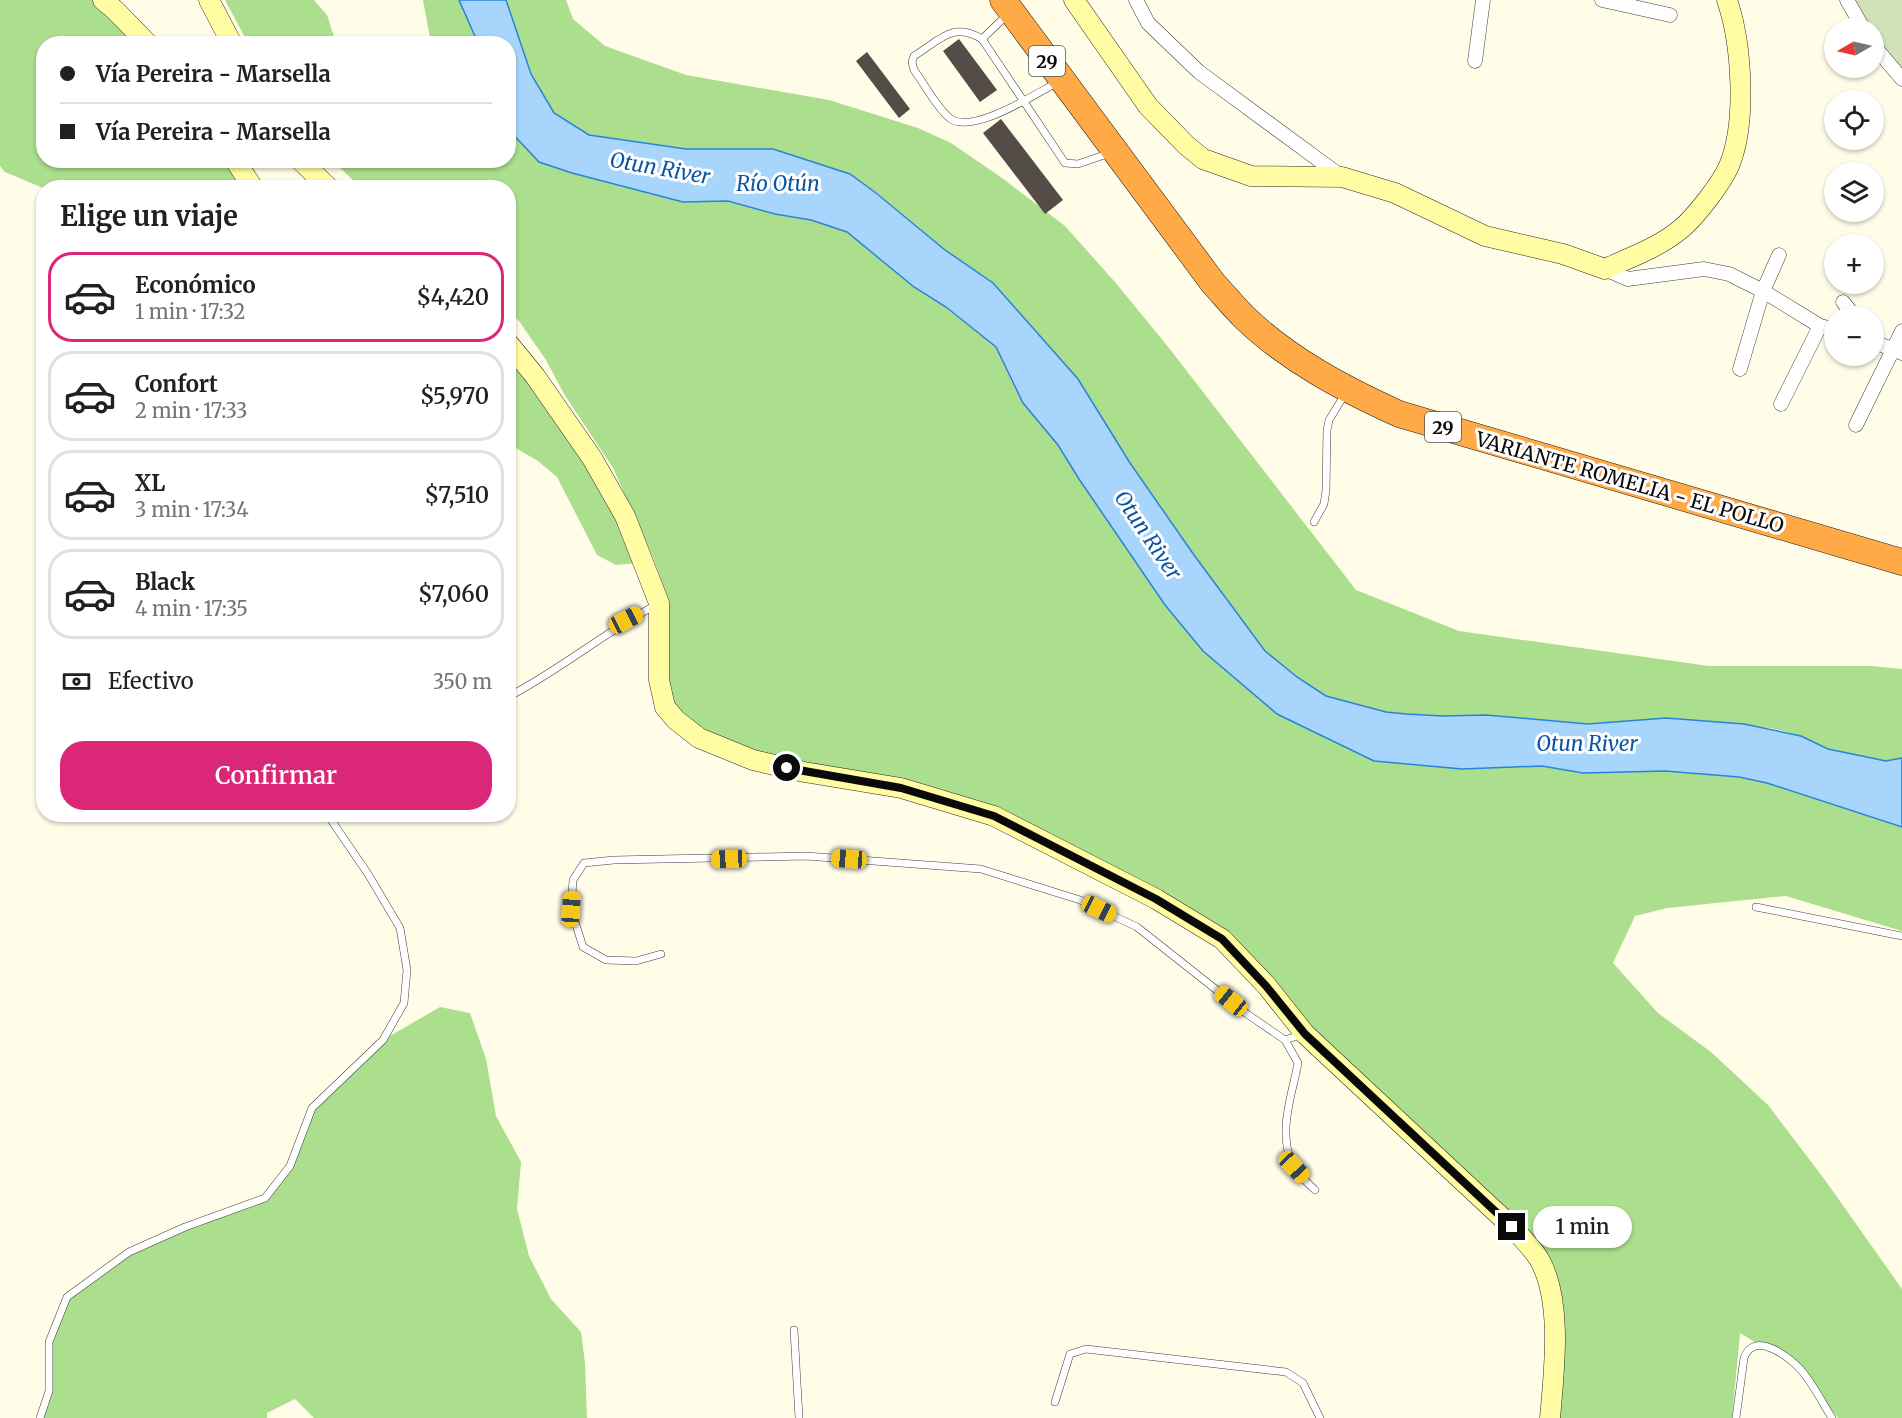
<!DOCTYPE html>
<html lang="es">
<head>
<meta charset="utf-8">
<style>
  :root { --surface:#fff; --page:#f2f2f2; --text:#202124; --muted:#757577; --line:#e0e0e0; --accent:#db2777 }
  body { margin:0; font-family:Merriweather,serif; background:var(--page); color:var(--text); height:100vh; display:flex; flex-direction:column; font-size:22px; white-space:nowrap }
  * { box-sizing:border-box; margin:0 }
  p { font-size:20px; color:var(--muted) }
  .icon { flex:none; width:33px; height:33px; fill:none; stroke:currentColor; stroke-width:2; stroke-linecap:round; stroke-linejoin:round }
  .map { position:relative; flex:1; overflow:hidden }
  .panel { position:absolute; left:36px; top:180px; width:480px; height:642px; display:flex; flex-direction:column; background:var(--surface); border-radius:24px; box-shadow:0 2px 4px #0004 }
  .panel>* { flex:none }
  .top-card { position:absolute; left:36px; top:36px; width:480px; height:132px; border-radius:24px; box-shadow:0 2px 4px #0004; display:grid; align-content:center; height:132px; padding:0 24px; background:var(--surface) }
  .needle { width:39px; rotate:261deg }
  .controls { position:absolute; left:1824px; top:18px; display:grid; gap:12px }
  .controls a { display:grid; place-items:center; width:60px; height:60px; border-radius:50%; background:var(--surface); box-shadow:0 2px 4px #0004; font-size:30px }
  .end { position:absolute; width:27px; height:27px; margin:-14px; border:8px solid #0a0a0a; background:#fff; box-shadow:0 0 0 3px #fff }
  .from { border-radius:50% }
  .bubble { position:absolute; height:42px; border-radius:21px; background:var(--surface); box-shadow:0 2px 4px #0004; font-size:20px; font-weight:600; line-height:42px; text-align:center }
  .car { position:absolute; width:18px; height:36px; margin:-18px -9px; border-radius:8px; box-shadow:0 0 4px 2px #0007; background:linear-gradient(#f5c518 24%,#345 0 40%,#f5c518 0 76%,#345 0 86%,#f5c518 0) }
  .top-card b { display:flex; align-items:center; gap:21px; height:57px; font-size:22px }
  .top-card b+b { border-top:2px solid var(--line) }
  .top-card i { width:15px; height:15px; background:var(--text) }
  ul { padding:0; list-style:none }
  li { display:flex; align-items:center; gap:18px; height:90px; margin:0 12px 9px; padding:0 12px; border:3px solid var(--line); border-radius:24px }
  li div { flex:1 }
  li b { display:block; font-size:22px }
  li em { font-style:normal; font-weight:600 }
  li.selected { border-color:var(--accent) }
  li>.icon { width:54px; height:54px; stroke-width:1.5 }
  h2 { padding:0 24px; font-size:27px; line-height:72px }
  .pay { display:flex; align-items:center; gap:15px; height:66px; padding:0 24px; font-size:22px }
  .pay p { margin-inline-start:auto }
  .action { display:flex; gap:12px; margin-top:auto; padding:12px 24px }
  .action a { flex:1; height:69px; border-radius:24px; background:var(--accent); color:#fff; font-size:24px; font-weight:600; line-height:69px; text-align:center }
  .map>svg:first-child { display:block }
  .forest { fill:#abde8d }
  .cemetery { fill:#d1e2b8 }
  .water { fill:#a7d5fb; stroke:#2984d8; stroke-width:1.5 }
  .building { fill:#544c46 }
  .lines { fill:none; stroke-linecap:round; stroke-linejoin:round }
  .lane-casing { stroke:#3d3d3d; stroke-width:8 }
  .street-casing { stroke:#3d3d3d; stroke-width:15 }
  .secondary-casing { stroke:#2c2c2c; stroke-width:21 }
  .highway-casing { stroke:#1b1b1b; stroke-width:27 }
  .lane { stroke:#fff; stroke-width:7 }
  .street { stroke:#fff; stroke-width:14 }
  .secondary { stroke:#fffca3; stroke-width:20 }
  .highway { stroke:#ffaa46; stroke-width:26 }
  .route { stroke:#0a0a0a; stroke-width:8 }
  .labels { text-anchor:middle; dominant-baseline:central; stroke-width:6; stroke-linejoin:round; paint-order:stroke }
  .shield { fill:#fff; stroke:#545454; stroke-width:1.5 }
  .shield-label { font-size:18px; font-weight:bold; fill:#0a0a0a }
  .street-label { font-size:20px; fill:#0a0a0a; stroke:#fff }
  .water-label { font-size:21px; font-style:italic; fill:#0b55a5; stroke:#fff }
</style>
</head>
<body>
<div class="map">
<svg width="1902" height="1418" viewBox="0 0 1902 1418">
  <rect width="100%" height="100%" fill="#fffce8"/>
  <g class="forest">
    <path d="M 0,0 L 103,0 L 148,43 L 44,44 L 44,160 L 235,161 L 253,187 L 43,188 L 5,172 L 0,166 Z"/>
    <path d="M 225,0 L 314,0 L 327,15 L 336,43 L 248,43 Z"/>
    <path d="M 423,0 L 459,0 L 478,43 L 431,43 Z"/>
    <path d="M 506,0 L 566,0 L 573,19 L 605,46 L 686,75 L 829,100 L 918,128 L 951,143 L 1002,178 L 1065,226 L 1115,282 L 1169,348 L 1356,590 L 1459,631 L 1709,666 L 1871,666 L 1902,669 L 1902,758 L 1886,761 L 1827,749 L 1801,736 L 1771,728 L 1622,723 L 1588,724 L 1486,715 L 1443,716 L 1406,714 L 1386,712 L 1326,696 L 1297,677 L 1265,651 L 1194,555 L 1130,463 L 1078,379 L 993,283 L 945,250 L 877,193 L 850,174 L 773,149 L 686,149 L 589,135 L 554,113 L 531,74 Z"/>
    <path d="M 509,130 L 539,162 L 683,202 L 728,201 L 775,214 L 811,220 L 847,232 L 914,287 L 946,307 L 996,347 L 1023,403 L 1058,445 L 1079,479 L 1165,605 L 1409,764 L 1720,749 L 1902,789 L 1902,931 L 1786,896 L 1667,908 L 1635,916 L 1613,963 L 1658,1013 L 1711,1052 L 1768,1105 L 1825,1180 L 1902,1289 L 1902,1418 L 1838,1418 L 1800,1370 L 1740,1333 L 1732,1418 L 1550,1418 L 1555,1361 L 1539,1259 L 1222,939 L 994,816 L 734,752 L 677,722 L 659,680 L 669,601 L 653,557 L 613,468 L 564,394 L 546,360 L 519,321 L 509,311 L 508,188 L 360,187 L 333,161 L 508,160 Z"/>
    <path d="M 508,343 L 592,458 L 638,563 L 616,565 L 597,555 L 557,477 L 538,461 L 509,444 Z"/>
    <path d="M 440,1007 L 470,1013 L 486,1059 L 496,1116 L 521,1162 L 517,1209 L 529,1256 L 551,1299 L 581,1332 L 585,1363 L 587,1418 L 314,1418 L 295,1399 L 267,1413 L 267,1418 L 40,1418 L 49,1391 L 49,1342 L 67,1297 L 124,1256 L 185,1227 L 265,1198 L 290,1166 L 312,1108 L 383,1040 Z"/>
  </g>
  <path class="cemetery" d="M 1847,0 L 1902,0 L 1902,79 L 1874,46 L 1874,28 L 1863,28 Z"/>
  <path class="water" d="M 459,0 L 506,0 L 531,74 L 554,113 L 589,135 L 686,149 L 773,149 L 850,174 L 876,193 L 945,250 L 993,283 L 1078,379 L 1130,463 L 1194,555 L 1265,651 L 1297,677 L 1326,696 L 1386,712 L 1406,714 L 1443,716 L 1486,715 L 1588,724 L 1666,718 L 1744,724 L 1801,736 L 1828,749 L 1886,761 L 1902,758 L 1902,827 L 1767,783 L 1739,777 L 1665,771 L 1583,773 L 1542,766 L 1462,769 L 1374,761 L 1277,714 L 1203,651 L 1165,605 L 1079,479 L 1058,445 L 1023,403 L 996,347 L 946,307 L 914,287 L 847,232 L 811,220 L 775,214 L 728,201 L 683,202 L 572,173 L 539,162 L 509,130 L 508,44 L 478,43 Z"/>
  <g class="building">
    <path d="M 959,39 L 997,90 L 980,102 L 943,51 Z"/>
    <path d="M 867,52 L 910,109 L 899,118 L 856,61 Z"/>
    <path d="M 1001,119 L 1063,200 L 1045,214 L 983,133 Z"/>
  </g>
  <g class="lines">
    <defs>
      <g id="lane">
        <path d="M 1007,15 L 982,39 C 953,21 940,40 914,56 L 912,62 L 914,70 C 924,83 938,110 951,119 C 974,134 1035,94 1058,82"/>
        <path d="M 982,39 L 1065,163 L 1078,164 L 1110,153"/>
        <path d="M 1314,522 L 1324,504 L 1326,490 L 1327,430 L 1329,420 L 1345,394"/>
        <path d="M 508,697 C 560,670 605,632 656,605"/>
        <path d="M 1756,907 L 1902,936"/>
        <path d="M 661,954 L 636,961 L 606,960 L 583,947 L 571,909 L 573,880 L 584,863 L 614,860 L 806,856 L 981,869 L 1080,900 L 1137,927 L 1247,1014 L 1285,1040"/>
        <path d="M 1303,1034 L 1285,1040 L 1298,1063 C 1292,1096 1277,1132 1293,1166 C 1298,1175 1308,1183 1315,1190"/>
        <path d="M 794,1330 L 799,1418"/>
        <path d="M 1055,1402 L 1070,1354 L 1086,1349 L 1286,1372 L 1303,1383 L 1320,1418"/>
        <path d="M 40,1418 L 49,1391 L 49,1342 L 67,1297 L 129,1252 L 185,1227 L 265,1198 L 290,1166 L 312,1108 L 383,1040 L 404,1003 L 407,970 L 400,928 L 368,874 L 327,814"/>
        <path d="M 1736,1418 L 1744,1358 C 1754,1330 1788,1356 1801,1370 C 1813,1384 1822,1402 1832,1418"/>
      </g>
      <g id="street">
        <path d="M 1136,0 L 1148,23 L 1199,72 L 1342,177"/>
        <path d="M 1602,0 L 1670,15"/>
        <path d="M 1847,0 L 1863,28"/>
        <path d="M 1874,46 L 1902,79"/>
        <path d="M 1475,61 L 1483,0"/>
        <path d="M 1605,269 L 1628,279 L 1704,269 L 1729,274 L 1763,291 L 1820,326 L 1834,329"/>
        <path d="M 1843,302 L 1854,316"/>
        <path d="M 1874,342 L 1902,353"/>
        <path d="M 1740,369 L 1763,291 L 1779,255"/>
        <path d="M 1781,404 L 1820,326"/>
        <path d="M 1856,425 L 1902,331"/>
      </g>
      <g id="secondary">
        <path d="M 103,0 L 115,10 L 148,44"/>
        <path d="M 209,0 L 232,44"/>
        <path d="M 1074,0 L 1148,106 L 1186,145 L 1203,159 L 1251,176 L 1342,177 L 1395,193 L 1485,236 L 1563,254 L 1605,269 C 1631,257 1660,247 1682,228 C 1696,216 1721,184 1729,166 C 1747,123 1742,44 1727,0"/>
        <path d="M 235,160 L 253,188"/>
        <path d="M 300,160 L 329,188"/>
        <path d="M 508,343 L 535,376 L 592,458 L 625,516 L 659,603 L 659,680 L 665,707 L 676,720 L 699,738 L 753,760 L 804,772 L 901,788 L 994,816 L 1156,899 L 1222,939 L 1266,985 L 1305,1034 L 1512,1227 C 1521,1237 1532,1248 1539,1259 C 1563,1300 1554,1372 1550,1418"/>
      </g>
      <path id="highway" d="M 1003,0 L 1213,283 C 1224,295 1234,307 1245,318 C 1289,360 1344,389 1399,414 L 1902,562"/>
    </defs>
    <use href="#lane" class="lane-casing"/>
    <use href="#street" class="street-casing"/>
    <use href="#secondary" class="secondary-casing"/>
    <use href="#highway" class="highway-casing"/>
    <use href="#lane" class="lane"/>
    <use href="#street" class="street"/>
    <use href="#secondary" class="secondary"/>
    <use href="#highway" class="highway"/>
  </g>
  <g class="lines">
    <path class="route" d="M 787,768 L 901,788 L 994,816 L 1156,899 L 1222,939 L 1266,986 L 1305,1034 L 1512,1227"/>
  </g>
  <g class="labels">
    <g class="shield">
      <rect x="1029" y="46" width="36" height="30" rx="4.5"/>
      <rect x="1425" y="412" width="36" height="30" rx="4.5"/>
    </g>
    <g class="shield-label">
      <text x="1047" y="61">29</text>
      <text x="1443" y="427">29</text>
    </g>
    <g class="street-label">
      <text transform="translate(1630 482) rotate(16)">VARIANTE ROMELIA - EL POLLO</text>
    </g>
    <g class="water-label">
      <text transform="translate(660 168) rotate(10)">Otun River</text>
      <text x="778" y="183">Río Otún</text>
      <text transform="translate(1148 535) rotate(56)">Otun River</text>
      <text x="1587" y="743">Otun River</text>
    </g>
  </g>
</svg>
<div class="controls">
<a><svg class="needle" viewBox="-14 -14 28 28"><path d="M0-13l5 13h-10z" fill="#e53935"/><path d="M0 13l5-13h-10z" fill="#757577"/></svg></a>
<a><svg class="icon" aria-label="locate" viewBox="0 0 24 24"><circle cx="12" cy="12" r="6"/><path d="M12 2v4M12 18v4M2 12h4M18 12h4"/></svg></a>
<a><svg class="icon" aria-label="layers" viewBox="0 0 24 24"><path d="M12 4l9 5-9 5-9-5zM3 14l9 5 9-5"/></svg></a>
<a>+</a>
<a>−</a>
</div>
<i class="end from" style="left:787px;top:768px"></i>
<i class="end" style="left:1512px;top:1227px"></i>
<div class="bubble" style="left:1533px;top:1206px;width:99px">1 min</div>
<i class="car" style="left:626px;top:620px;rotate:62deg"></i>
<i class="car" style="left:729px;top:859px;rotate:268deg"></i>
<i class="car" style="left:849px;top:859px;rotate:274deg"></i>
<i class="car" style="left:571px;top:909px;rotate:4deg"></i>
<i class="car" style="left:1099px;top:909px;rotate:116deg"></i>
<i class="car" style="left:1231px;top:1001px;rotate:309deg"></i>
<i class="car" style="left:1294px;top:1167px;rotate:137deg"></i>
<div class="top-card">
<b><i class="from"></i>Vía Pereira - Marsella</b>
<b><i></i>Vía Pereira - Marsella</b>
</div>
<section class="panel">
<h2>Elige un viaje</h2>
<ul>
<li class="selected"><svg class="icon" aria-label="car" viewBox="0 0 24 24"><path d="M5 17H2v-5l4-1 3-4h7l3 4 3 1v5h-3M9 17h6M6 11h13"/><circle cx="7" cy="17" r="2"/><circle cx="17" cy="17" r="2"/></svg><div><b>Económico</b><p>1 min · 17:32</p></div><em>$4,420</em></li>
<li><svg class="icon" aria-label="car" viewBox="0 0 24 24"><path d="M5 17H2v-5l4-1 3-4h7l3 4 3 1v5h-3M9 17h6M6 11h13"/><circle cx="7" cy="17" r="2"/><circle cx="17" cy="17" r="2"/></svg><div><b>Confort</b><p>2 min · 17:33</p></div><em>$5,970</em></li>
<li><svg class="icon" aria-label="car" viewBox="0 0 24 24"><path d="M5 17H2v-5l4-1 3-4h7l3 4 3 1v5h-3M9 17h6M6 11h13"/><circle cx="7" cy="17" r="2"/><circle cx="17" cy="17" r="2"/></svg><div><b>XL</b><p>3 min · 17:34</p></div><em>$7,510</em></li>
<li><svg class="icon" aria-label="car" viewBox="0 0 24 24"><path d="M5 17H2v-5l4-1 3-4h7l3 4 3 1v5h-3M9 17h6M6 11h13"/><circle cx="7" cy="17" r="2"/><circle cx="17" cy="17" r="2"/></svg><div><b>Black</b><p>4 min · 17:35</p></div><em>$7,060</em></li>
</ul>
<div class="pay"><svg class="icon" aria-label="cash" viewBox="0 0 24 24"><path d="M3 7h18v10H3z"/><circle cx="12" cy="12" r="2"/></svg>Efectivo<p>350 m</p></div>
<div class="action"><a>Confirmar</a></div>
</section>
</div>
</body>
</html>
